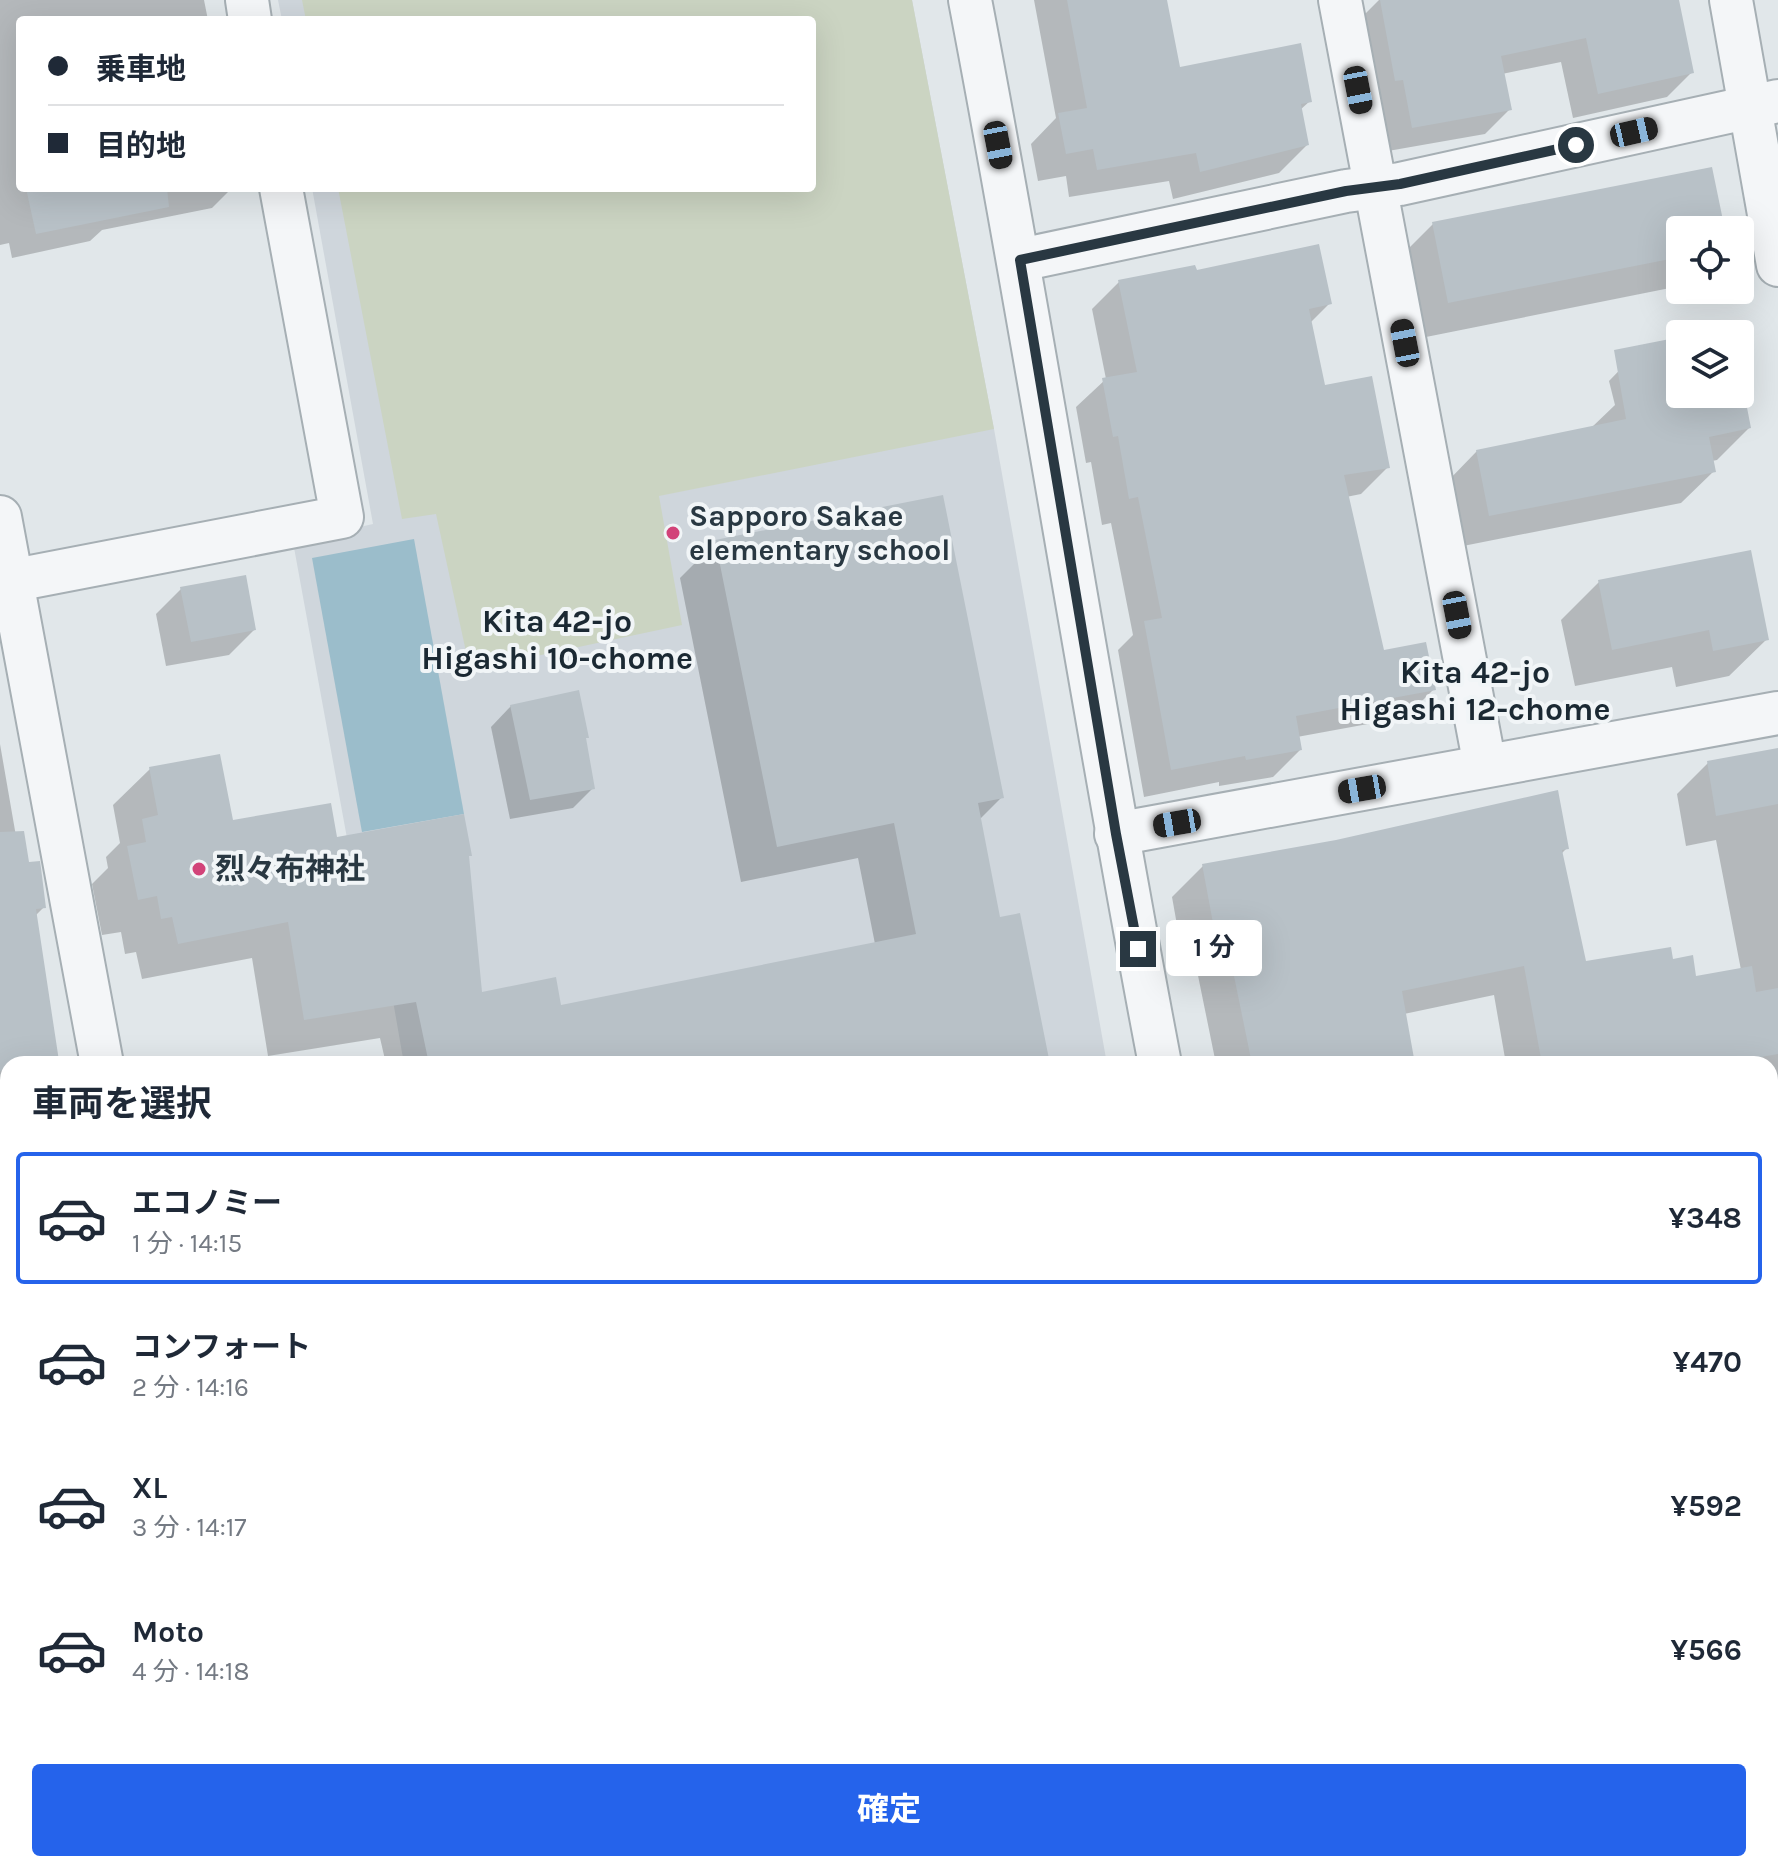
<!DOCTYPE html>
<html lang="ja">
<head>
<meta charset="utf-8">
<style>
  :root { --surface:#fff; --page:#f2f2f3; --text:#1f2937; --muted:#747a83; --line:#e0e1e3; --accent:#2563eb }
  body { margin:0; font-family:Karla,"Noto Sans JP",sans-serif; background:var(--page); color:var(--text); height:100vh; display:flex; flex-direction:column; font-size:30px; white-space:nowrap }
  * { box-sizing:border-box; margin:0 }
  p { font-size:26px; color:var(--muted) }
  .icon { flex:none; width:44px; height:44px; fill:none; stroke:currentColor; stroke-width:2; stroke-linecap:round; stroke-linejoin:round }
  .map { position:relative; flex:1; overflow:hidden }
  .sheet { position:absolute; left:0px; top:1056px; width:1778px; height:816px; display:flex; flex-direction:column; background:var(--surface); border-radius:24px 24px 0 0; box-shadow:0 8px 32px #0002 }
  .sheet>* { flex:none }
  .banner { position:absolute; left:16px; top:16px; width:800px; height:176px; border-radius:8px; box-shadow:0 8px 32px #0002; display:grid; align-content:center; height:176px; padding:0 32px; background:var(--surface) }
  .fabs { position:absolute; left:1666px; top:216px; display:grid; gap:16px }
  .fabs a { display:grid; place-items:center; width:88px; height:88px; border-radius:8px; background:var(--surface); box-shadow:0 8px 32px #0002; font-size:40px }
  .end { position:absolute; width:36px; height:36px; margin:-18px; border:10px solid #293842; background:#fff; box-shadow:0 0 0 4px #fff }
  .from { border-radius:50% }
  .bubble { position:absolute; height:56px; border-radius:8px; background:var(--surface); box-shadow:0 8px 32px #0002; font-size:26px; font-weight:700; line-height:56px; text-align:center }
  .car { position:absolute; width:24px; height:48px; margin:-24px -12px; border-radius:10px; box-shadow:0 0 6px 2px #0007; background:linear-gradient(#222 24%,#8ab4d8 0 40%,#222 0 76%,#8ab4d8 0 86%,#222 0) }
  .banner b { display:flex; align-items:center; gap:28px; height:76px; font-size:30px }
  .banner b+b { border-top:2px solid var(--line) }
  .banner i { width:20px; height:20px; background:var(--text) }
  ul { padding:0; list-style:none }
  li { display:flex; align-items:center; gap:24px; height:132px; margin:0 16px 12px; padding:0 16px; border:4px solid transparent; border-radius:8px }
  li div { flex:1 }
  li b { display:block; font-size:30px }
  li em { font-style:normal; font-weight:700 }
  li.current { border-color:var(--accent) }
  li>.icon { width:72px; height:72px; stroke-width:1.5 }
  h2 { padding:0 32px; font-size:36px; line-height:96px }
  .primary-button { display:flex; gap:16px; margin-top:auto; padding:16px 32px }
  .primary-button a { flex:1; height:92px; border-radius:8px; background:var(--accent); color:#fff; font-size:32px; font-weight:700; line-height:92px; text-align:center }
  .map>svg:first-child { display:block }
  .built { fill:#cfd6dc }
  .green { fill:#cbd4c2 }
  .water { fill:#9bbdcb }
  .shadow { fill:#0003 }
  .building { fill:#b8c1c7 }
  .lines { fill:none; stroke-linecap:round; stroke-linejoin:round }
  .minor-casing { stroke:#a6afb4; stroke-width:46 }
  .secondary-casing { stroke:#a6afb4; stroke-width:48 }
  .minor { stroke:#f4f6f8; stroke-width:42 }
  .secondary { stroke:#fff; stroke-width:44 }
  .route { stroke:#293842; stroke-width:10 }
  .poi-dot { fill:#d24379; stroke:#f1f5f7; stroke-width:3 }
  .labels { text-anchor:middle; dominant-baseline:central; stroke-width:8; stroke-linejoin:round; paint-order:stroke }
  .poi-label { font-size:30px; font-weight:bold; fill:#293842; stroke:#f1f5f7; text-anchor:start }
  .neighbourhood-label { font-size:32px; font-weight:bold; fill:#1b2933; stroke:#f1f5f7 }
</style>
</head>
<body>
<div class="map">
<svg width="1778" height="1872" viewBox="0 0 1778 1872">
  <rect width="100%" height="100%" fill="#e1e7ea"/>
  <path class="built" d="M 278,0 L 912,0 L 994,429 L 1107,1064 L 404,1064 L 373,886 L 355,882 L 293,542 L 373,524 L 312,188 L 812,188 L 812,20 L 282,20 Z"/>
  <g class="green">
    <path d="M 302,0 L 912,0 L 994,429 L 659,496 L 682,625 L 470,670 L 436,514 L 402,519 L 338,188 L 812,188 L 812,20 L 306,20 Z"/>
    <path d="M 140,1864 L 1243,1864 L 1245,1872 L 142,1872 Z"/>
  </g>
  <path class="water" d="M 414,539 L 464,814 L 362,832 L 312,558 Z"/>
  <g class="shadow">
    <path d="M 0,0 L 204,0 L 208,20 L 20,20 L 20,188 L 232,188 L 212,208 L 102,230 L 90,241 L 12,258 L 9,243 L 0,245 Z"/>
    <path d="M 1034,0 L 1165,0 L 1179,70 L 1310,101 L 1300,110 L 1307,145 L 1279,173 L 1173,199 L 1169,181 L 1069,197 L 1066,176 L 1038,181 L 1031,144 L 1056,118 Z"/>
    <path d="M 1379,0 L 1676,0 L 1692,72 L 1667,97 L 1573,118 L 1561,62 L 1502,74 L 1509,110 L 1485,134 L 1388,151 L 1355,24 Z"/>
    <path d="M 1433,224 L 1723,230 L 1680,230 L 1680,286 L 1411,340 L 1395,262 Z"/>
    <path d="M 1195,273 L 1329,304 L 1310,323 L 1324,387 L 1388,467 L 1361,494 L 1346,497 L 1383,652 L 1433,690 L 1406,717 L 1297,737 L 1300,750 L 1273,777 L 1219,786 L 1219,782 L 1144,797 L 1118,650 L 1133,635 L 1111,523 L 1102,525 L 1091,462 L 1086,463 L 1076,407 L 1106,379 L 1092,309 L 1119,282 Z"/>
    <path d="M 1730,330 L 1731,334 L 1709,334 Z"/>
    <path d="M 1680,340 L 1680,394 L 1740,394 L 1740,382 L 1749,428 L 1717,460 L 1712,461 L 1714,471 L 1681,503 L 1458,547 L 1445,484 L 1477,451 L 1591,428 L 1615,405 L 1609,381 L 1641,348 Z"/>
    <path d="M 716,542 L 1001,798 L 979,820 L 999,920 L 1048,1064 L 386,1064 L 380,1038 L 268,1056 L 252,958 L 142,979 L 136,952 L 125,954 L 121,932 L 102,935 L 92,884 L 108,868 L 106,857 L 120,843 L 113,805 L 150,769 L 232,822 L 335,839 L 470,855 L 467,858 L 480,995 L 560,1007 L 875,944 L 858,858 L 741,882 L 680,578 Z"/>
    <path d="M 1599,582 L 1767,639 L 1729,676 L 1676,687 L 1672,667 L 1575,686 L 1561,620 Z"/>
    <path d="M 181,589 L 254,630 L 229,655 L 166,666 L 156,614 Z"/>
    <path d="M 511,706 L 585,739 L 593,788 L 573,808 L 510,819 L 491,727 Z"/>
    <path d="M 0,744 L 21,865 L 44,907 L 35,916 L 58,1064 L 8,1064 L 8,1448 L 0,1450 Z"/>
    <path d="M 1778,750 L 1778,1090 L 1775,1079 L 1770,1080 L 1770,1064 L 1506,1064 L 1494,995 L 1404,1014 L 1413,1064 L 1216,1064 L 1193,951 L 1182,953 L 1172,897 L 1203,866 L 1567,848 L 1561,854 L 1585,963 L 1672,961 L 1694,978 L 1741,970 L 1716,840 L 1686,846 L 1677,794 L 1708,763 Z"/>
    <path d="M 1778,1274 L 1778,1442 L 1770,1444 L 1770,1279 Z"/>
    <path d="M 1778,1567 L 1778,1829 L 1770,1831 L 1770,1568 Z"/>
    <path d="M 0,1608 L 8,1647 L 8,1864 L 48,1864 L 49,1869 L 63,1867 L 64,1872 L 0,1872 Z"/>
    <path d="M 1654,1864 L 1694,1864 L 1696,1872 L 1614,1872 Z"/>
  </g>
  <g class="building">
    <path d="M 1067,0 L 1167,0 L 1180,67 L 1301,43 L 1312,102 L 1301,104 L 1309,145 L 1200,172 L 1196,153 L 1097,170 L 1093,149 L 1066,154 L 1058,113 L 1087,108 Z"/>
    <path d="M 1380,0 L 1679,0 L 1694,73 L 1598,94 L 1586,38 L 1501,56 L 1512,110 L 1412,128 L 1403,80 L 1395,81 Z"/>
    <path d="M 1712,167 L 1725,230 L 1680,230 L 1680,257 L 1448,303 L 1432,222 Z"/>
    <path d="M 26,188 L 167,188 L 169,207 L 36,234 Z"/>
    <path d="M 1319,244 L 1332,304 L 1309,309 L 1325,385 L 1372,376 L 1390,468 L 1344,475 L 1384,650 L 1426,642 L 1436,690 L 1296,716 L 1302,750 L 1246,760 L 1245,756 L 1171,770 L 1144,621 L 1162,618 L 1138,497 L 1129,499 L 1118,436 L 1113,437 L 1102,378 L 1137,372 L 1118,280 L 1195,265 L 1197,270 Z"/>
    <path d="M 1680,337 L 1680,394 L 1740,394 L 1740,372 L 1751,428 L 1709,437 L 1716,472 L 1489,516 L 1476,450 L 1626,419 L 1614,350 Z"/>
    <path d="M 943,495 L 1004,798 L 978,803 L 1000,917 L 1020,913 L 1050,1064 L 429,1064 L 416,1002 L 304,1020 L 288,922 L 178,944 L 172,917 L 161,919 L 157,896 L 138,900 L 127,846 L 146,842 L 142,819 L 158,815 L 149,767 L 220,754 L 233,820 L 331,803 L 337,837 L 464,814 L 472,856 L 469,856 L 482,992 L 556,977 L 561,1005 L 916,934 L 894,823 L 777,847 L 715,540 Z"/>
    <path d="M 1751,550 L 1769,640 L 1713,651 L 1709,630 L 1612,650 L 1598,580 Z"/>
    <path d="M 246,575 L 256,630 L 191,642 L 180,587 Z"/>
    <path d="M 579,690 L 589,738 L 586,738 L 595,789 L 530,800 L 510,705 Z"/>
    <path d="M 1778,748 L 1778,804 L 1716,816 L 1707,761 Z"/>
    <path d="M 1558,790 L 1569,849 L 1562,850 L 1586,961 L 1671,947 L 1673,959 L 1693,955 L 1696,976 L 1752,966 L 1756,992 L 1778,988 L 1778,1054 L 1721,1064 L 1542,1064 L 1524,966 L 1402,991 L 1415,1064 L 1252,1064 L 1223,922 L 1213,923 L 1202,864 L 1336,840 Z"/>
    <path d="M 24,831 L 29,862 L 40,861 L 41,868 L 46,908 L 36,909 L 59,1061 L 8,1064 L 8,1070 L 0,1071 L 0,832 Z"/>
  </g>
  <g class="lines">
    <defs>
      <g id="minor">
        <path d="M 247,0 L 250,20"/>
        <path d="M 970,0 C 1038,354 1092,710 1160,1064"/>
        <path d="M 1340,0 L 1485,766"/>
        <path d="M 1731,0 L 1778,265"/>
        <path d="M 1020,260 L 1346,191 L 1400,184 L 1778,101"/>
        <path d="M 0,517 L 102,1064"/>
        <path d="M 0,583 L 342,517 L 281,188"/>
        <path d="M 1116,834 L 1778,713"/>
        <path d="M 94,1864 L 96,1872"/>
        <path d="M 1288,1864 L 1289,1872"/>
        <path d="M 1733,1864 L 1734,1872"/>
        <path d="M 1356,1872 L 1399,1864"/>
      </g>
      <g id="secondary">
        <path d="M 1770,1170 L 1778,1168"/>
        <path d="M 0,1524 L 8,1522"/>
      </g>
    </defs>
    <use href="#minor" class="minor-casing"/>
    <use href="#secondary" class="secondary-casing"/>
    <use href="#minor" class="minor"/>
    <use href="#secondary" class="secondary"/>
  </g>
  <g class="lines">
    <path class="route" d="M 1138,949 L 1116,834 L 1020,260 L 1346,191 L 1400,184 L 1576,145"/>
  </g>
  <g class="poi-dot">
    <circle cx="673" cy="533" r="8"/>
    <circle cx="199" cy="869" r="8"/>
  </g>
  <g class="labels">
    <g class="poi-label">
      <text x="689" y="516">Sapporo Sakae<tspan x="689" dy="34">elementary school</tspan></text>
      <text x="215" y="869">烈々布神社</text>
    </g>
    <g class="neighbourhood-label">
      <text x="557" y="621">Kita 42-jo<tspan x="557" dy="37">Higashi 10-chome</tspan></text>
      <text x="1475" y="672">Kita 42-jo<tspan x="1475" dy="37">Higashi 12-chome</tspan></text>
    </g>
  </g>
</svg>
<div class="fabs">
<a><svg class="icon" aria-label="locate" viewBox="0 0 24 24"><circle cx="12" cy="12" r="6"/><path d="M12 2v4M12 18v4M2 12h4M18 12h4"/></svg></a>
<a><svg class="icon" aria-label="layers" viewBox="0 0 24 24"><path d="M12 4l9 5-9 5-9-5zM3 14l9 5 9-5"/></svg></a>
</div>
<i class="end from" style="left:1576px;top:145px"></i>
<i class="end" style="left:1138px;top:949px"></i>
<div class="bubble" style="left:1166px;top:920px;width:96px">1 分</div>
<i class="car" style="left:1358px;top:90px;rotate:169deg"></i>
<i class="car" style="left:1634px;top:132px;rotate:77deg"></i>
<i class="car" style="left:998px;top:145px;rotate:169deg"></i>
<i class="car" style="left:1405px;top:343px;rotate:349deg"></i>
<i class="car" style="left:1457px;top:615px;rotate:169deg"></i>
<i class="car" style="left:1362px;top:789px;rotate:260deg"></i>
<i class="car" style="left:1177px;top:823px;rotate:260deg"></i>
<div class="banner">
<b><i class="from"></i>乗車地</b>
<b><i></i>目的地</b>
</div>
<section class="sheet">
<h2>車両を選択</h2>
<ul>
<li class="current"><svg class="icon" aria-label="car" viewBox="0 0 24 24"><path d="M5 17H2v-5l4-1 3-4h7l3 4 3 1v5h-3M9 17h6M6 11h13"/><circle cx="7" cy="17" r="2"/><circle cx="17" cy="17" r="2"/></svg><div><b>エコノミー</b><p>1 分 · 14:15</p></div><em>¥348</em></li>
<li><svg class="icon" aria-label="car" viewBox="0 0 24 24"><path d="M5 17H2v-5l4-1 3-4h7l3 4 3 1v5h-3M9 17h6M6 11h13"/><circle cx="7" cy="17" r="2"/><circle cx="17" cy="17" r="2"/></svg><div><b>コンフォート</b><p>2 分 · 14:16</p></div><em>¥470</em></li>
<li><svg class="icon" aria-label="car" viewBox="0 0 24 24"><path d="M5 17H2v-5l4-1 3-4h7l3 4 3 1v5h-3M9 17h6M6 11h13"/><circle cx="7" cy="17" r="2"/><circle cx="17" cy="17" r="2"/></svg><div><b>XL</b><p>3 分 · 14:17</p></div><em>¥592</em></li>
<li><svg class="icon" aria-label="car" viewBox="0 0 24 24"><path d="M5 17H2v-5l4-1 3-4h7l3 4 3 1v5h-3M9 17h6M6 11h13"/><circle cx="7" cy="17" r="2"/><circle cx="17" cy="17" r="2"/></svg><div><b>Moto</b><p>4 分 · 14:18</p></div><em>¥566</em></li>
</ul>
<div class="primary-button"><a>確定</a></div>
</section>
</div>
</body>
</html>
